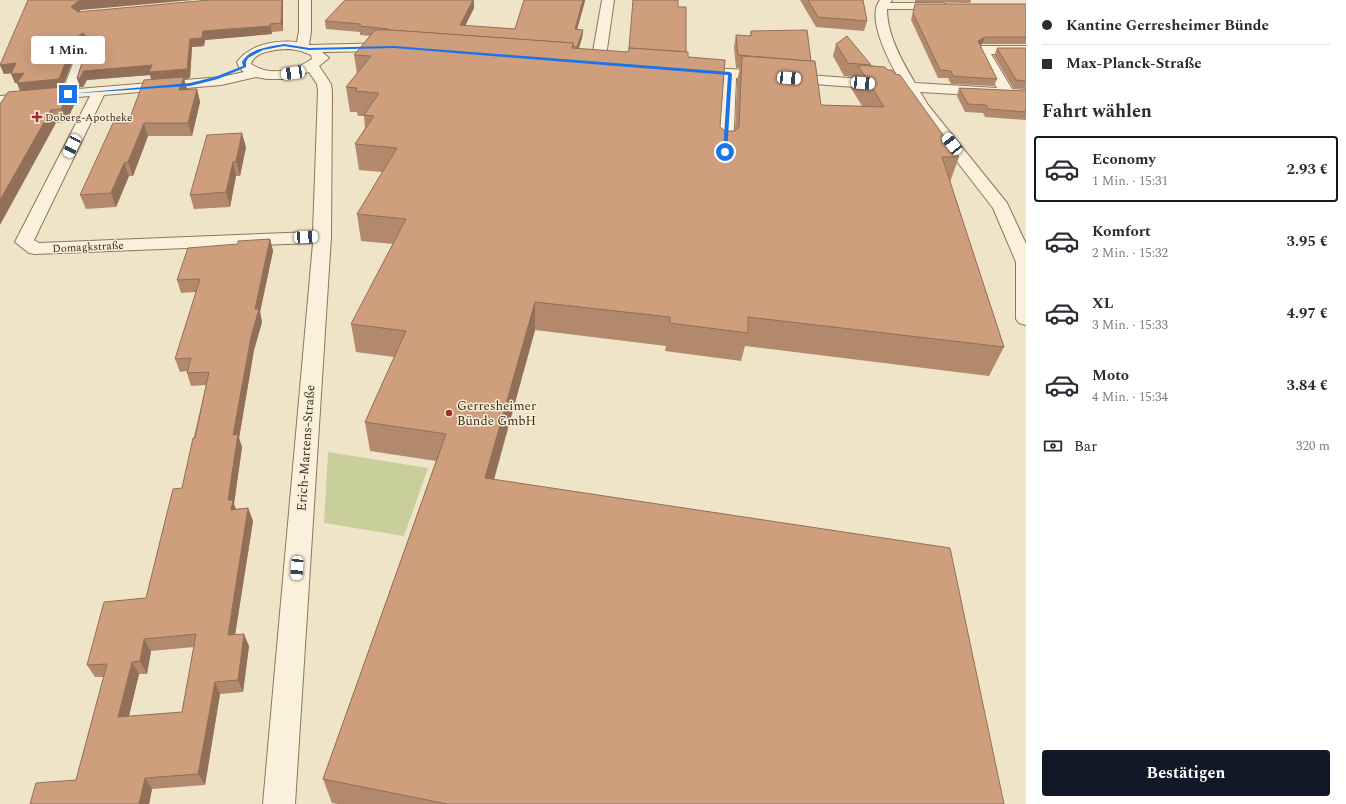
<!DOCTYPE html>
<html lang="de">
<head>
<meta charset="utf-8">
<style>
  :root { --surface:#fff; --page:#f2f2f3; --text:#2b2b33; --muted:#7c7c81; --line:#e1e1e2; --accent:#111827 }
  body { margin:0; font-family:Spectral,serif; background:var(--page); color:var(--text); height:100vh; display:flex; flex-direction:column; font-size:15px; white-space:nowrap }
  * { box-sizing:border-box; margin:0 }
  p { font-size:13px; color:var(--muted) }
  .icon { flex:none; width:22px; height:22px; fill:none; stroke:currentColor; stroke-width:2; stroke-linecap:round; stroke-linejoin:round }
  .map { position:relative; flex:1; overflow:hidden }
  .side { display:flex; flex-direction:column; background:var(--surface); width:320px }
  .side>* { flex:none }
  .hud { display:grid; align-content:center; height:88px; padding:0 16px; background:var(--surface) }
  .end { position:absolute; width:18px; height:18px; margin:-9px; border:5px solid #1a73e8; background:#fff; box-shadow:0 0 0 2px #fff }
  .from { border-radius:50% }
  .bubble { position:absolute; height:28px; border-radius:4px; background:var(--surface); box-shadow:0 4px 16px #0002; font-size:13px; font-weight:700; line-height:28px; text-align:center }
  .car { position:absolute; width:12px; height:24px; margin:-12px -6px; border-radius:5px; box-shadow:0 0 3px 1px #0007; background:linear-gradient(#fff 24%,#345 0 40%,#fff 0 76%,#345 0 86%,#fff 0) }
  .hud b { display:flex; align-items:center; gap:14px; height:38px; font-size:15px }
  .hud b+b { border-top:1px solid var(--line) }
  .hud i { width:10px; height:10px; background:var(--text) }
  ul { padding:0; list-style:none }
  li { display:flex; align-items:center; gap:12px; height:66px; margin:0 8px 6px; padding:0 8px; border:2px solid transparent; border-radius:4px }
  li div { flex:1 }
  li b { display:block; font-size:15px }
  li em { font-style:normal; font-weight:700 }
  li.active { border-color:var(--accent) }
  li>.icon { width:36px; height:36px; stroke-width:1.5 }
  h2 { padding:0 16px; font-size:18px; line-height:48px }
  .pay { display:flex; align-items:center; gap:10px; height:44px; padding:0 16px; font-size:15px }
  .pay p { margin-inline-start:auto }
  .button { display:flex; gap:8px; margin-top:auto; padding:8px 16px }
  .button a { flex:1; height:46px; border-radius:4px; background:var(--accent); color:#fff; font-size:16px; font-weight:700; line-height:46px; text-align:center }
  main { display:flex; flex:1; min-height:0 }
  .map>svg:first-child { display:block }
  .green { fill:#c9cf9b }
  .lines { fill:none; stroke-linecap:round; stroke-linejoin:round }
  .minor-casing { stroke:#8d765c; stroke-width:2 }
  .minor { fill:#faf1dc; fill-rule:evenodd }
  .wall { fill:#b2896c; fill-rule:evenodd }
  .shaded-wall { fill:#916f58 }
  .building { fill:#cf9f7d; stroke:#916f58; fill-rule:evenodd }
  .route { fill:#1a73e8 }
  .poi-dot { fill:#9e2a2b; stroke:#f7eed8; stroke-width:1.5 }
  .labels { text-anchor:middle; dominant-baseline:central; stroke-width:3; stroke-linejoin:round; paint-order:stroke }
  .far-poi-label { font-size:11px; fill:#3d2e20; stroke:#f7eed8; text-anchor:start }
  .far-street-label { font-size:11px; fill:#3d2e20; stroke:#f7eed8 }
  .poi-label { font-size:13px; fill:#3d2e20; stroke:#f7eed8; text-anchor:start }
  .street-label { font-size:13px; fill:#3d2e20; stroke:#f7eed8 }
</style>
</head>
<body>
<main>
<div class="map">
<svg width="1026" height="804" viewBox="0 0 1026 804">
  <rect width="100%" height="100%" fill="#f0e4c8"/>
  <path class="green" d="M 328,452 L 428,468 L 404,536 L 324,523 Z"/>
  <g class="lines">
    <defs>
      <g id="minor">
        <path d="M 299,0 L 311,0 L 311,31 L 309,45 L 391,43 L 397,47 L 391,51 L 322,52 L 329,58 L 319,66 L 331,84 L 332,91 L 331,237 L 295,804 L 263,804 L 313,243 L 35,254 L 29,253 L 15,242 L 90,96 L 0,104 L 0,96 L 63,90 L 79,47 L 85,43 L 91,47 L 78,89 L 221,77 L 244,72 L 240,69 L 237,62 C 250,44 276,40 297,42 L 299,31 ZM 290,49 L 301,51 L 311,55 L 312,59 C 294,71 270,77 251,64 C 254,51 279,49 290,49 ZM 309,72 L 317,84 L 318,91 L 313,232 L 39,243 L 34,240 L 104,95 L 221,85 L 256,77 L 267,79 L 284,79 Z"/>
        <path d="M 602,0 L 614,0 L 605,63 L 598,67 L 591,63 Z"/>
        <path d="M 880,0 L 892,0 L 890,3 L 943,3 L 949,6 L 943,9 L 887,9 C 887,35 902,61 915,83 L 997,88 L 976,50 L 982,46 L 1026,46 L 1026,54 L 991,54 L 1012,89 L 1026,90 L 1026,98 L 920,92 L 928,105 L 1007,203 L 1026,244 L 1026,325 L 1019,323 L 1016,319 L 1016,262 L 993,208 L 917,110 L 906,91 L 736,78 L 733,152 L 730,155 L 720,155 L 717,152 L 723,77 L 689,74 L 687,71 L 689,68 L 730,69 L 901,82 C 891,65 865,18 880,0 Z"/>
      </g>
    </defs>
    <use href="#minor" class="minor-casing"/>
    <use href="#minor" class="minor"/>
  </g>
  <g class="wall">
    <path d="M 283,0 L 283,31 L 272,32 L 272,34 L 205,40 L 204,46 L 192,47 L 190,78 L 184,79 L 187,90 L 197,89 L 200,102 L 192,136 L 148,136 L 133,176 L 129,176 L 116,207 L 86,209 L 80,195 L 128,123 L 151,79 L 150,75 L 87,80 L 83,87 L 80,87 L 77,78 L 88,44 L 86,42 L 78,46 L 62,87 L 77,99 L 66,122 L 56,123 L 20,91 L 17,83 L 15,83 L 12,73 L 4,74 L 0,65 L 81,10 L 78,12 Z"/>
    <path d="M 474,0 L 474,8 L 465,26 L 515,29 L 524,0 L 585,0 L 577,29 L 583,30 L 582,38 L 579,49 L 628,52 L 678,7 L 686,52 L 720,127 L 725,131 L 735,131 L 737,80 L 740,68 L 736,68 L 734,47 L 736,35 L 750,36 L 751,31 L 811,61 L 821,105 L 862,106 L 851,88 L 854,77 L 844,76 L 833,56 L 836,44 L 871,65 L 888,70 L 895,74 L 959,157 L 950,182 L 1004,347 L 989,376 L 745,346 L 741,361 L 665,351 L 666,346 L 535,330 L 494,480 L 1004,804 L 338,804 L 332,803 L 323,779 L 436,461 L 370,451 L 365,422 L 394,357 L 356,352 L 351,324 L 393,244 L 361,241 L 357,214 L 382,172 L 359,170 L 355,144 L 365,128 L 364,116 L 358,116 L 357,112 L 350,112 L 346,87 L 357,74 L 354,55 L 370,36 L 360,35 L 360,32 L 326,29 L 325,21 Z"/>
    <path d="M 800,0 L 863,0 L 867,21 L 864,31 L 816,27 Z"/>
    <path d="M 915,0 L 971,0 L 970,3 L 915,2 Z"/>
    <path d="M 915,4 L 1026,4 L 1026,44 L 982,44 L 980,46 L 997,79 L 994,86 L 951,84 L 948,78 L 938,78 L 911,20 Z"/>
    <path d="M 997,48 L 1026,48 L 1026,89 L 1013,88 L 994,56 Z"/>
    <path d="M 959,88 L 1026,91 L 1026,120 L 985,117 L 983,113 L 965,112 L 957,96 Z"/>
    <path d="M 246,147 L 240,176 L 236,176 L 230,207 L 194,209 L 190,195 Z"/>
    <path d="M 270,239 L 273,251 L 260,312 L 262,322 L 254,350 L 239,438 L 242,447 L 234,504 L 236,509 L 248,508 L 253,521 L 235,635 L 249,646 L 243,692 L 220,694 L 205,785 L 152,789 L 149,804 L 30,804 L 76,780 L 104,677 L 95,677 L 87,665 L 146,598 L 182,488 L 206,385 L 191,386 L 187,373 L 187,371 L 180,372 L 175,359 L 196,292 L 181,293 L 177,280 L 238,244 ZM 194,647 L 182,712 L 129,716 L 139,674 L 147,674 L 151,651 Z"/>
  </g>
  <g class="shaded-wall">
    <path d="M 93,0 L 193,0 L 81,10 L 74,15 L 71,7 L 78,1 Z"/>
    <path d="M 282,0 L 283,0 L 283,31 L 281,23 Z"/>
    <path d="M 474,0 L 474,8 L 461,34 L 460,25 Z"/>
    <path d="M 583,0 L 585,0 L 585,1 L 575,37 L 575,29 Z"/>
    <path d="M 270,24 L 272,34 L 205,40 L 204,46 L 192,47 L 190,78 L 184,79 L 187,89 L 183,103 L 152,81 L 150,75 L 87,80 L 83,87 L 80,87 L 77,78 L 84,71 L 190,39 L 203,31 Z"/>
    <path d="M 583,30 L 582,38 L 576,55 L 577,47 Z"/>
    <path d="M 83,33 L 86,42 L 78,46 L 62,89 L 21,92 L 17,83 L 75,38 Z"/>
    <path d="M 985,37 L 982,44 L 975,49 L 978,41 Z"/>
    <path d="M 16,63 L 20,72 L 4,74 L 0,65 Z"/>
    <path d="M 24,73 L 28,82 L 15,83 L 11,74 Z"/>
    <path d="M 73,86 L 77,99 L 66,122 L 61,109 Z"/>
    <path d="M 197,89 L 200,102 L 192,136 L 188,123 Z"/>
    <path d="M 51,110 L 56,123 L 0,225 L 0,200 Z"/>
    <path d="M 144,123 L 148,136 L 133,176 L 128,162 Z"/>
    <path d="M 242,133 L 246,147 L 240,176 L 236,161 Z"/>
    <path d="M 233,162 L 236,176 L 230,207 L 226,192 Z"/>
    <path d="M 124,163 L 129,176 L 116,207 L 111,193 Z"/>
    <path d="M 270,239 L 273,251 L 260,312 L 262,322 L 254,350 L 239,438 L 242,447 L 234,504 L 237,513 L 231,510 L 228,500 L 233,435 L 255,309 Z"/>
    <path d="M 535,302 L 535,330 L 486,507 L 485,478 Z"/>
    <path d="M 248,508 L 253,521 L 233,648 L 228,635 Z"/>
    <path d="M 244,634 L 249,646 L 243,692 L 238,680 Z"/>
    <path d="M 144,639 L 151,651 L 147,674 L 140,661 Z"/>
    <path d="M 132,662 L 139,674 L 126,728 L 118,717 Z"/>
    <path d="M 215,682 L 220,694 L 205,785 L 198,774 Z"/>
    <path d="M 145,778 L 152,789 L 149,804 L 139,804 Z"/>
  </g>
  <g class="building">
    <path d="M 28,0 L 93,0 L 78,1 L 71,7 L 78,12 L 209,0 L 282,0 L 281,23 L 270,24 L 270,26 L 203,31 L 202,38 L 190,39 L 187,69 L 149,72 L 152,65 L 84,71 L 80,78 L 77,78 L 90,39 L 83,33 L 75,38 L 59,79 L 17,83 L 24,73 L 11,74 L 16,63 L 0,65 Z"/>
    <path d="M 345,0 L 473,0 L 460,25 L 515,29 L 524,0 L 583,0 L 575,29 L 583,30 L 577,47 L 573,46 L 573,43 L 388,30 L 389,29 L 359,26 L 361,24 L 325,21 Z"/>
    <path d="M 633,0 L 678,0 L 678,7 L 686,7 L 686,52 L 629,48 Z"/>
    <path d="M 808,0 L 863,0 L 867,21 L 818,17 Z"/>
    <path d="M 915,4 L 1026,4 L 1026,37 L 985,37 L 978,41 L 997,79 L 953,76 L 951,71 L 940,70 L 913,13 Z"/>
    <path d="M 375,30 L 391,30 L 573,43 L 572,48 L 628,52 L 629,48 L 688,52 L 688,57 L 725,60 L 720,127 L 725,131 L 735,131 L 739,127 L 742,56 L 815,61 L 821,105 L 884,107 L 858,65 L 885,67 L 888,70 L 892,70 L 895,74 L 900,75 L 959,157 L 942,157 L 1004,347 L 748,317 L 748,333 L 670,323 L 670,317 L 535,302 L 485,478 L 950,548 L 1004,804 L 447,804 L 323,779 L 446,434 L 365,422 L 406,331 L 351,324 L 406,219 L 357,214 L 397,148 L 355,144 L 374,116 L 364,115 L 379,93 L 355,91 L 357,88 L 346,87 L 371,56 L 354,55 Z"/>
    <path d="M 807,30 L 811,61 L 738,55 L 736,35 L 751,36 L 751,31 Z"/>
    <path d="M 847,36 L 871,65 L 848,63 L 836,44 Z"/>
    <path d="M 997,48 L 1026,48 L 1026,81 L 1016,80 Z"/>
    <path d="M 184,77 L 179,90 L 197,89 L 188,123 L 144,123 L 128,162 L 124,163 L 111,193 L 80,195 L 113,123 L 128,123 L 144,80 Z"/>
    <path d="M 73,86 L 61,109 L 51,110 L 0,200 L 0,104 L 8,92 Z"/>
    <path d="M 959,88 L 1026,91 L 1026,112 L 988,109 L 986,105 L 968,104 Z"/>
    <path d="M 242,133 L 236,161 L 233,162 L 226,192 L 190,195 L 207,135 Z"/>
    <path d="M 270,239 L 255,309 L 259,309 L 251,337 L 233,435 L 238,434 L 228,500 L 233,500 L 231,510 L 248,508 L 228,635 L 244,634 L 238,680 L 215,682 L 198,774 L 145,778 L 139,804 L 30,804 L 36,783 L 76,780 L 107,664 L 87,665 L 104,602 L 146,598 L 173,489 L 182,488 L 193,438 L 195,438 L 209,372 L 187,373 L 191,358 L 175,359 L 200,279 L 177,280 L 188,248 L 238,244 L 238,241 ZM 196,634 L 182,712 L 118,717 L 132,662 L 140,661 L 144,639 Z"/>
  </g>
  <path class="route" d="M 284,44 L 309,48 L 394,46 L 730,72 L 732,74 L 727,152 L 723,152 L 728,75 L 394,48 L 309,50 L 284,46 L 263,50 L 248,58 L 246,62 L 246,67 L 218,79 L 190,86 L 66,94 L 190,83 L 215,77 L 243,66 L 242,62 C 250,48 269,47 284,44 Z"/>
  <g class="poi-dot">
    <path d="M35 111h4v4h4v4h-4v4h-4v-4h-4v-4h4z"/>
    <circle cx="449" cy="413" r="4"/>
  </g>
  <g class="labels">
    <g class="far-poi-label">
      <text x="45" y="117">Doberg-Apotheke</text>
    </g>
    <g class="far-street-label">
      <text transform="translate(88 247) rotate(-3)">Domagkstraße</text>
    </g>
    <g class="poi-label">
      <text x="457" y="406">Gerresheimer<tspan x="457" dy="15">Bünde GmbH</tspan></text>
    </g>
    <g class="street-label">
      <text transform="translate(306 448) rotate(-86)">Erich-Martens-Straße</text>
    </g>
  </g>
</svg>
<i class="end from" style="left:725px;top:152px"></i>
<i class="end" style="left:68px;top:94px"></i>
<div class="bubble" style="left:31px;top:36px;width:74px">1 Min.</div>
<i class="car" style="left:293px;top:73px;rotate:262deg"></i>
<i class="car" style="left:789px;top:78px;rotate:94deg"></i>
<i class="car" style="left:863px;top:83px;rotate:94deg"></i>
<i class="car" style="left:952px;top:144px;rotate:322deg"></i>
<i class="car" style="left:72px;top:146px;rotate:206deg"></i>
<i class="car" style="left:306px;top:237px;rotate:87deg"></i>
<i class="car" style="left:297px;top:568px;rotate:184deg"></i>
</div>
<section class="side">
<div class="hud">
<b><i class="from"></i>Kantine Gerresheimer Bünde</b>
<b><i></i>Max-Planck-Straße</b>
</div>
<h2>Fahrt wählen</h2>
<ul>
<li class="active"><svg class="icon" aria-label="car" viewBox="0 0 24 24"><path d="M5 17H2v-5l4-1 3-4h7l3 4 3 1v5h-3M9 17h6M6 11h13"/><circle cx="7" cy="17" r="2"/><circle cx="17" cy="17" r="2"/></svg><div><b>Economy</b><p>1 Min. · 15:31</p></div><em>2.93 €</em></li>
<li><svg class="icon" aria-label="car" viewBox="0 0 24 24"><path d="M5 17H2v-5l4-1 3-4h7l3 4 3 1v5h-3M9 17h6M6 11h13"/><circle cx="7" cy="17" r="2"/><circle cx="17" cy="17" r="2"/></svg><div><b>Komfort</b><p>2 Min. · 15:32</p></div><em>3.95 €</em></li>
<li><svg class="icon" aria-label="car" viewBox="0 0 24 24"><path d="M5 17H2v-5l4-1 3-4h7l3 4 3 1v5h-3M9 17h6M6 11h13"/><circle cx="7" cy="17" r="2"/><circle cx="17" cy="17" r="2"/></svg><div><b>XL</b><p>3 Min. · 15:33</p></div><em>4.97 €</em></li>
<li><svg class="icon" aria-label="car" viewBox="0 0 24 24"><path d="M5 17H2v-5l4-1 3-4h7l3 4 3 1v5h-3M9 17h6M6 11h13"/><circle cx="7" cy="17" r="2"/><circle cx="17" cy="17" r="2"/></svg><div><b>Moto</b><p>4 Min. · 15:34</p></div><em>3.84 €</em></li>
</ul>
<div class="pay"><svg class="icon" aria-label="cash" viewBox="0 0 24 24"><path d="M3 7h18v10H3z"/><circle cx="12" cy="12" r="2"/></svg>Bar<p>320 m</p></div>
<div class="button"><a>Bestätigen</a></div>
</section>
</main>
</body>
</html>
